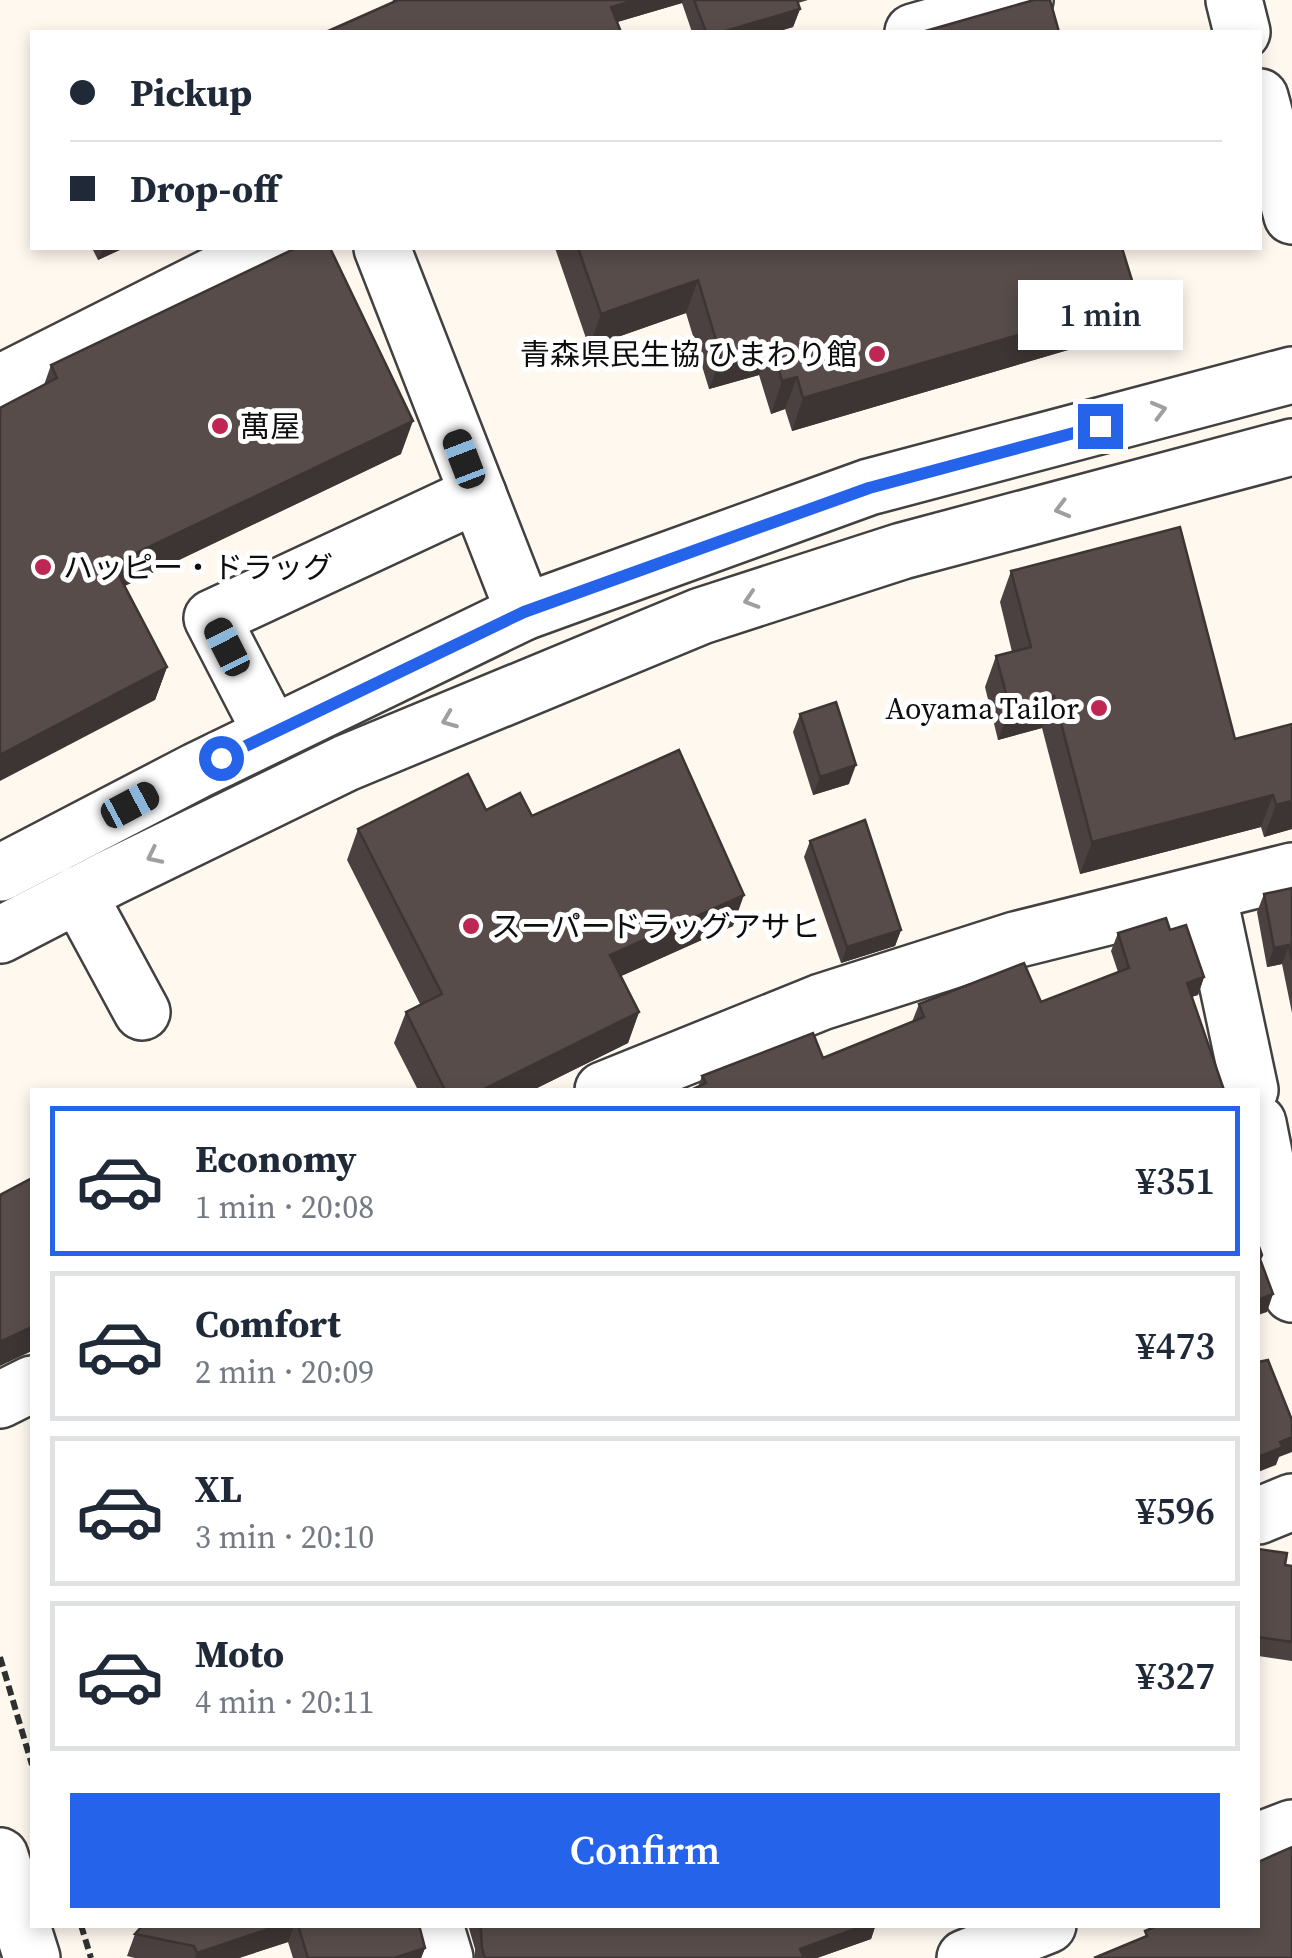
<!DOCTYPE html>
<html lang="en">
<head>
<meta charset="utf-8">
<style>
  :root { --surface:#fff; --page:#f2f2f3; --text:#1f2937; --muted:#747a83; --line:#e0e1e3; --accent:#2563eb }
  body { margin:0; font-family:"Source Serif 4","Noto Sans JP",serif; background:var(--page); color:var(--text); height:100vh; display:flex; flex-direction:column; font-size:38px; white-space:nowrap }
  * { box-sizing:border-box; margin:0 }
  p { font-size:32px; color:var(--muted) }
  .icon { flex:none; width:55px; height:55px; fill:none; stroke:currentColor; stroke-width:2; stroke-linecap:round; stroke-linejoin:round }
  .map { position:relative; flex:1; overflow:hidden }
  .panel { position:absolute; left:30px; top:1088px; width:1230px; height:840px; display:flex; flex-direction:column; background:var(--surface); border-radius:0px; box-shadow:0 5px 15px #0003 }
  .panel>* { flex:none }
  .hud { position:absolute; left:30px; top:30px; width:1232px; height:220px; border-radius:0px; box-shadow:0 5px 15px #0003; display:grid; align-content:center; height:220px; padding:0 40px; background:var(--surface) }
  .end { position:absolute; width:45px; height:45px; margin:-22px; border:12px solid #2563eb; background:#fff; box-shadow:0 0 0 5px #fff }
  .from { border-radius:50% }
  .bubble { position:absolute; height:70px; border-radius:0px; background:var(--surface); box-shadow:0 5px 15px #0003; font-size:32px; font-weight:600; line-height:70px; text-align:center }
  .car { position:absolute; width:30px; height:60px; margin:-30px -15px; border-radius:12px; box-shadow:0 0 8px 2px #0007; background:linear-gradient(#222 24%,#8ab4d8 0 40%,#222 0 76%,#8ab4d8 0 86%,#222 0) }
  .hud b { display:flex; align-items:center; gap:35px; height:95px; font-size:38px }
  .hud b+b { border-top:2px solid var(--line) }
  .hud i { width:25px; height:25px; background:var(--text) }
  ul { padding:18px 0 0; list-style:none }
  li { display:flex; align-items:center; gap:30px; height:150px; margin:0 20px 15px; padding:0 20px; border:5px solid var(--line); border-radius:0px }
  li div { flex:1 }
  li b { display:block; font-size:38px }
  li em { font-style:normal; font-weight:600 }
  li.current { border-color:var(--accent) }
  li>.icon { width:90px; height:90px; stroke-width:1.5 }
  .action { display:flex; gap:20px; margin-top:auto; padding:20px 40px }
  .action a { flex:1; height:115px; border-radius:0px; background:var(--accent); color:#fff; font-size:40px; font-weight:600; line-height:115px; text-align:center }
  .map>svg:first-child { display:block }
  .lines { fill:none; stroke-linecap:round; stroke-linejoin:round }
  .minor-casing { stroke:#414141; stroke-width:60 }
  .path { stroke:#303030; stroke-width:6; stroke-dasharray:10 5; stroke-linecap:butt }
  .minor { stroke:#fff; stroke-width:55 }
  .wall { fill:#4b4140 }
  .shaded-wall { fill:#3d3534 }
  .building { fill:#574c4a; stroke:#3d3534; stroke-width:2.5 }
  .oneway { stroke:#9f9f9f }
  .route { stroke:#2563eb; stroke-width:12 }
  .poi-dot { fill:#be2653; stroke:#fff; stroke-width:4 }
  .labels { text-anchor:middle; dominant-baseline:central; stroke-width:10; stroke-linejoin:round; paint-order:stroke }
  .poi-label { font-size:30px; fill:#0e0e0e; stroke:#fff; text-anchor:start }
</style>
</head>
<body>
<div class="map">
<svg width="1292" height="1958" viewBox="0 0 1292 1958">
  <rect width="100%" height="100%" fill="#fff8ef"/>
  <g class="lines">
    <defs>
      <g id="minor">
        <path d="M 1234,0 L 1242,32"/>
        <path d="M 913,32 L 1025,0"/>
        <path d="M 1260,97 L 1292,216"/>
        <path d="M 382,248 L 524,612"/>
        <path d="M 0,383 L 268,248"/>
        <path d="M 272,734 L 212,618 L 478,494"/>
        <path d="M 0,873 L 196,771 L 524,612 L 869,487 L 1292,375"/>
        <path d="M 1208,893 L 1250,1090"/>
        <path d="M 78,894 L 142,1012"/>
        <path d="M 0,935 L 110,878 L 346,763 L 701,616 L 902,551 L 1292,447"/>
        <path d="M 603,1090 L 821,1002 L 1015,940 L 1292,871"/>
        <path d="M 1258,1123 L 1292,1294"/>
        <path d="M 0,1400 L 32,1384"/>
        <path d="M 1258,1516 L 1292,1502"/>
        <path d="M 1258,1841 L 1292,1828"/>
        <path d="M 0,1856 L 32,1958"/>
        <path d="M 435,1925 L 445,1958"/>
        <path d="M 965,1958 L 1048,1925"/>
      </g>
    </defs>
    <use href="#minor" class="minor-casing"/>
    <g class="path">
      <path d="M 0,1657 L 32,1765"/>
      <path d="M 81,1925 L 91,1958"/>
    </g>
    <use href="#minor" class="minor"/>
  </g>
  <g class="wall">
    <path d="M 393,0 L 808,0 L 798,3 L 800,9 L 793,27 L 776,32 L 692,32 L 682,3 L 617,22 L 392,3 Z"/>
    <path d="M 92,248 L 124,248 L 98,260 Z"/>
    <path d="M 555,248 L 1122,248 L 1126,333 L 792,431 L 785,409 L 771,414 L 759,375 L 709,389 L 686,313 L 589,347 Z"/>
    <path d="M 51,365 L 401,454 L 125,586 L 167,667 L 155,700 L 44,385 Z"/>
    <path d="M 1011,571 L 1235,739 L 1292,724 L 1292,829 L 1264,837 L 1261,827 L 1080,874 L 1042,728 L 998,740 L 985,687 L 996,656 L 1012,652 L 1000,602 Z"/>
    <path d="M 800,714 L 849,784 L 813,795 L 793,732 Z"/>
    <path d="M 486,810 L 532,816 L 733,926 L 621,976 L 639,1012 L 628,1043 L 533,1090 L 418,1090 L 394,1043 L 406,1012 L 420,1004 L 347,860 L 358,829 Z"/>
    <path d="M 810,841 L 901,930 L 895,946 L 841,963 L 804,857 Z"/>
    <path d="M 1292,888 L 1292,1013 L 1282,964 L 1267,967 L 1257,912 L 1264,894 Z"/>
    <path d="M 1170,930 L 1204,977 L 1198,995 L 698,1087 L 702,1076 L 823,1058 L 912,1022 L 919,1004 L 1041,1002 L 1118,972 L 1111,951 L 1118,933 Z"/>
    <path d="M 1258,1549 L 1285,1565 L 1292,1566 L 1292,1661 L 1258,1656 Z"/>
    <path d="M 143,1925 L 419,1925 L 425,1948 L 421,1958 L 293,1958 L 288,1942 L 239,1958 L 135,1958 L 127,1956 L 135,1934 Z"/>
    <path d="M 468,1925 L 880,1925 L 875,1927 L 871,1939 L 817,1958 L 475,1958 L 475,1949 Z"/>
  </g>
  <g class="shaded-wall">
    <path d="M 636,0 L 683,0 L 682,3 L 604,26 L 611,7 Z"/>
    <path d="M 800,9 L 793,27 L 776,32 L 722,32 Z"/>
    <path d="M 103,248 L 124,248 L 98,260 Z"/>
    <path d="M 698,280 L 686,313 L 589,347 L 601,314 Z"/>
    <path d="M 1138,300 L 1126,333 L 792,431 L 803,398 Z"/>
    <path d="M 771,342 L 759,375 L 709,389 L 721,357 Z"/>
    <path d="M 797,377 L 785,409 L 771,414 L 782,381 Z"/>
    <path d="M 413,421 L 401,454 L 101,597 L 113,564 Z"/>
    <path d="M 167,667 L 155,700 L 0,781 L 0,755 Z"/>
    <path d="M 1054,696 L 1042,728 L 998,740 L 1010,708 Z"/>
    <path d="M 856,765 L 849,784 L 813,795 L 820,777 Z"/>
    <path d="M 1273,795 L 1261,827 L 1080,874 L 1092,842 Z"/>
    <path d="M 1292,801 L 1292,829 L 1264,837 L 1276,805 Z"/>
    <path d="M 744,895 L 733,926 L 599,986 L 610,955 Z"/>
    <path d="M 901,930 L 895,946 L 841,963 L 847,947 Z"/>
    <path d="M 1289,945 L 1282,964 L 1267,967 L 1274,948 Z"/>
    <path d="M 1204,977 L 1198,995 L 1180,1001 L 1187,983 Z"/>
    <path d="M 639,1012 L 628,1043 L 533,1090 L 482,1090 Z"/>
    <path d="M 1273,1294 L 1267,1312 L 1258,1315 L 1258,1300 Z"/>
    <path d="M 32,1327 L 32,1351 L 0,1366 L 0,1342 Z"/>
    <path d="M 1292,1437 L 1292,1452 L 1279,1457 L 1276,1465 L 1258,1472 L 1258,1457 L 1280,1442 Z"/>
    <path d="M 280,1925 L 294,1925 L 288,1942 L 239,1958 L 195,1958 L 197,1953 Z"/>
    <path d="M 866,1925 L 880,1925 L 875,1927 L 871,1939 L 817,1958 L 796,1958 L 800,1949 Z"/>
    <path d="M 425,1948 L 421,1958 L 394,1958 Z"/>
  </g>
  <g class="building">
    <path d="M 398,0 L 636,0 L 611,7 L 621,32 L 326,32 Z"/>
    <path d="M 694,0 L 797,0 L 800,9 L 722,32 L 706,32 Z"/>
    <path d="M 1034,0 L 1050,0 L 1059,32 L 922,32 Z"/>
    <path d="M 296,248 L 330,248 L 413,421 L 113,564 L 167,667 L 0,755 L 0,408 L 57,378 L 51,365 Z"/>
    <path d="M 578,248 L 1122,248 L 1138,300 L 803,398 L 797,377 L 782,381 L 771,342 L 721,357 L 698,280 L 601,314 Z"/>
    <path d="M 1180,527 L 1235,739 L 1292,724 L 1292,801 L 1276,805 L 1273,795 L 1092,842 L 1054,696 L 1010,708 L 996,656 L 1031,647 L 1011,571 Z"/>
    <path d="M 836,702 L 856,765 L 820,777 L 800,714 Z"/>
    <path d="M 679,750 L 744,895 L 610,955 L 639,1012 L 482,1090 L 445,1090 L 406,1012 L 442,994 L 358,829 L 468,774 L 486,810 L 520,793 L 532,816 Z"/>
    <path d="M 865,820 L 901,930 L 847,947 L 810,841 Z"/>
    <path d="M 1292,888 L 1292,960 L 1289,945 L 1274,948 L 1264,894 Z"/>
    <path d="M 1166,918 L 1170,930 L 1186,925 L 1204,977 L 1187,983 L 1224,1090 L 691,1090 L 706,1083 L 702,1076 L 813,1033 L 823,1058 L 924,1017 L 919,1004 L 1024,963 L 1041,1002 L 1129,968 L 1118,933 Z"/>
    <path d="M 32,1178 L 32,1327 L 0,1342 L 0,1195 Z"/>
    <path d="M 1258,1244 L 1262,1255 L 1260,1259 L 1273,1294 L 1258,1300 Z"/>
    <path d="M 1268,1360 L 1292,1420 L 1292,1437 L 1280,1442 L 1283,1447 L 1258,1457 L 1258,1362 Z"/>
    <path d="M 1258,1549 L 1287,1553 L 1285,1565 L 1292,1566 L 1292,1642 L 1258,1637 Z"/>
    <path d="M 1292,1847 L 1292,1958 L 1094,1958 L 1147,1936 L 1145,1931 L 1159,1925 L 1258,1925 L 1258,1862 Z"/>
    <path d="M 143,1925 L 280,1925 L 197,1953 L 194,1946 L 135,1934 Z"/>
    <path d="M 298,1925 L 419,1925 L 425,1948 L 394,1958 L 308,1958 Z"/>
    <path d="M 480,1925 L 866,1925 L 800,1949 L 804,1958 L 485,1958 L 482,1948 L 481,1931 Z"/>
  </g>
  <defs><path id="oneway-chevron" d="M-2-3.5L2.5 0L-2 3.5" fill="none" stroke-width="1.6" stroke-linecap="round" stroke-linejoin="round" transform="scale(2.5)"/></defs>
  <g class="oneway">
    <use href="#oneway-chevron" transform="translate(1159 410) rotate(-15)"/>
    <use href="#oneway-chevron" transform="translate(1062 509) rotate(165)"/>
    <use href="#oneway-chevron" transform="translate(751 600) rotate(162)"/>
    <use href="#oneway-chevron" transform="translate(449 720) rotate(158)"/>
    <use href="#oneway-chevron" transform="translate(154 856) rotate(154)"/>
  </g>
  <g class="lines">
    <path class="route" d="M 221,758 L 524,612 L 869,488 L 1100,426"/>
  </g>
  <g class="poi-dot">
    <circle cx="877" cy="354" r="10"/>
    <circle cx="220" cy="426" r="10"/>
    <circle cx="43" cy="567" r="10"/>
    <circle cx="1099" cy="708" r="10"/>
    <circle cx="471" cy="926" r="10"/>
  </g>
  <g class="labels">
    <g class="poi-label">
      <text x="857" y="354" text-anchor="end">青森県民生協 ひまわり館</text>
      <text x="240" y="426">萬屋</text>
      <text x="63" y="567">ハッピー・ドラッグ</text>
      <text x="1079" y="708" text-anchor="end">Aoyama Tailor</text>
      <text x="491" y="926">スーパードラッグアサヒ</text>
    </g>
  </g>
</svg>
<i class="end from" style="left:221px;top:758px"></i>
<i class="end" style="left:1100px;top:426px"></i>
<div class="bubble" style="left:1018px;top:280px;width:165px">1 min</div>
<i class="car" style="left:464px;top:459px;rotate:339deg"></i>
<i class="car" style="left:227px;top:647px;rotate:333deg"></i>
<i class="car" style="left:130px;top:805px;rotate:62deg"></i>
<div class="hud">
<b><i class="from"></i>Pickup</b>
<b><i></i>Drop-off</b>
</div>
<section class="panel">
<ul>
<li class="current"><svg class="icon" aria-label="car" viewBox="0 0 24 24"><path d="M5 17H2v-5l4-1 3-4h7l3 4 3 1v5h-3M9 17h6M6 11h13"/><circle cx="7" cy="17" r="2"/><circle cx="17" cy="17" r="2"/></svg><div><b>Economy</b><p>1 min · 20:08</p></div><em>¥351</em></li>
<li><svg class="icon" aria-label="car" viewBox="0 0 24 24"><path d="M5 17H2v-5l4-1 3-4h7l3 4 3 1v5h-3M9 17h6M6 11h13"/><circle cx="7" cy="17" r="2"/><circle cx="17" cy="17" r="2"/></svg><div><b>Comfort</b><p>2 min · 20:09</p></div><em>¥473</em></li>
<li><svg class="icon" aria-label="car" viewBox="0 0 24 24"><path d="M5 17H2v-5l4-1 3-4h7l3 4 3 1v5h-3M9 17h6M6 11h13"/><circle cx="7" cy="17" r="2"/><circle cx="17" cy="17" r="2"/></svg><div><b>XL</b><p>3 min · 20:10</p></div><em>¥596</em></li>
<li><svg class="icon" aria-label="car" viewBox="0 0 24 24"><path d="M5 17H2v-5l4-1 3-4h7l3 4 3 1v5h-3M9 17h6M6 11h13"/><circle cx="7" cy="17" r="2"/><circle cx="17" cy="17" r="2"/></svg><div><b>Moto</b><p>4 min · 20:11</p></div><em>¥327</em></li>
</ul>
<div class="action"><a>Confirm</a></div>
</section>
</div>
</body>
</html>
